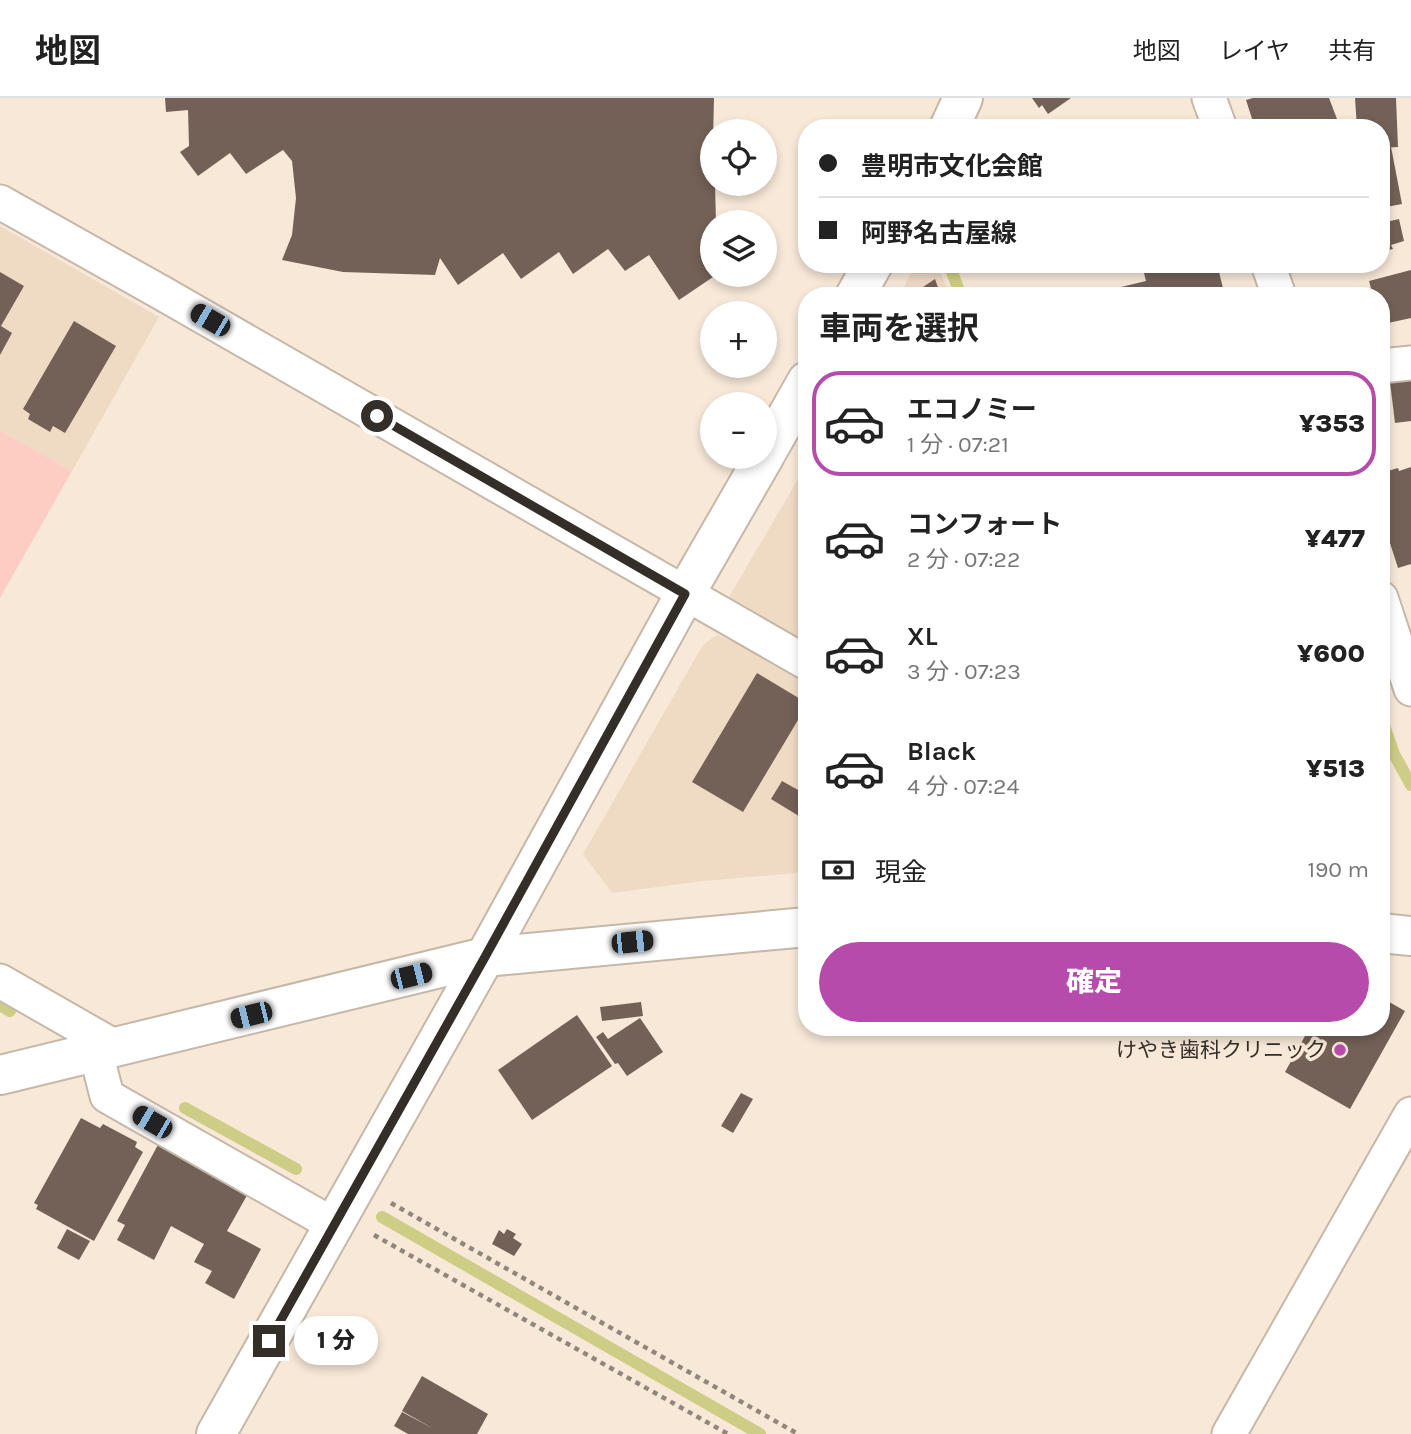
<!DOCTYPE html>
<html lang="ja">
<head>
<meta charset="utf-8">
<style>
  :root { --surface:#fff; --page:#f6f6f6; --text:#222; --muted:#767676; --line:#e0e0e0; --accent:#b64bac }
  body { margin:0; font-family:Karla,"Noto Sans JP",sans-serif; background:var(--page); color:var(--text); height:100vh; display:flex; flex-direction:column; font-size:26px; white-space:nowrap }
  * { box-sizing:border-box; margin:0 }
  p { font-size:23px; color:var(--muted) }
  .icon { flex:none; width:38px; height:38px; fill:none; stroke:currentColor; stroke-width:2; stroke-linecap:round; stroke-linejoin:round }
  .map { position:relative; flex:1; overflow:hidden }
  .drawer { position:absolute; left:798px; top:189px; width:592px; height:749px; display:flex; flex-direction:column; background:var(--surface); border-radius:28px; box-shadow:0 4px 10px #0003 }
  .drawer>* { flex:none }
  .banner { position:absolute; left:798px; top:21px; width:592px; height:154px; border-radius:28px; box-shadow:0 4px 10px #0003; display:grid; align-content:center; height:154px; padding:0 21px; background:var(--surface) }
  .buttons { position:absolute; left:700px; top:21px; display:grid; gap:14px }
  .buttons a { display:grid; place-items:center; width:77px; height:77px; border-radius:50%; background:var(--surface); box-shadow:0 4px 10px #0003; font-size:35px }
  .end { position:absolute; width:32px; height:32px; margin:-16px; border:9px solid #342e28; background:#fff; box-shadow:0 0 0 4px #fff }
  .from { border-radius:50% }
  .bubble { position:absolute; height:49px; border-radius:24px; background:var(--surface); box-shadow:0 4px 10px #0003; font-size:23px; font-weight:800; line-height:49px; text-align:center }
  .car { position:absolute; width:21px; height:42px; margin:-21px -10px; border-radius:9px; box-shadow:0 0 5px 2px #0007; background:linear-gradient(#222 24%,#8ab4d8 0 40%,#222 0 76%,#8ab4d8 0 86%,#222 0) }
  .banner b { display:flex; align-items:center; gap:24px; height:66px; font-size:26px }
  .banner b+b { border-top:2px solid var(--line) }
  .banner i { width:18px; height:18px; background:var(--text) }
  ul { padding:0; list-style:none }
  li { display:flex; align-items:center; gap:21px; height:105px; margin:0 14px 10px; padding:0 7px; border:4px solid transparent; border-radius:28px }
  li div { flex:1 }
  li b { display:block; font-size:26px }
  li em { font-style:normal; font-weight:800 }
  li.active { border-color:var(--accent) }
  li>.icon { width:63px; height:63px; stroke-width:1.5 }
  h2 { padding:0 21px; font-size:32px; line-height:84px }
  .pay { display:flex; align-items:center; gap:18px; height:77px; padding:0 21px; font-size:26px }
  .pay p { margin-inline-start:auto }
  .action { display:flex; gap:14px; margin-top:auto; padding:14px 21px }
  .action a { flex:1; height:80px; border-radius:42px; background:var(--accent); color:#fff; font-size:28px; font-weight:800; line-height:80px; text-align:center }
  header { display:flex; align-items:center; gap:42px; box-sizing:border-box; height:98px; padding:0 35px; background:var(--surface); border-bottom:2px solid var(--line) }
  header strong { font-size:33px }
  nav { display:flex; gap:38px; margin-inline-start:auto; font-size:24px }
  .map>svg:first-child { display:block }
  .built { fill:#efdac4 }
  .green { fill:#fdcdc4 }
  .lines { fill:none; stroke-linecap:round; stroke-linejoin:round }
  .stream { stroke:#cdcd85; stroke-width:12 }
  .building { fill:#736157 }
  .minor-casing { stroke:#c6b8a8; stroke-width:37 }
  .tertiary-casing { stroke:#c6b8a8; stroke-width:42 }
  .secondary-casing { stroke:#c6b8a8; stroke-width:42 }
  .path { stroke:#91867c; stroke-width:4.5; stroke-dasharray:5 5; stroke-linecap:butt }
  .minor { stroke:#fff; stroke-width:33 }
  .tertiary { stroke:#fff; stroke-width:38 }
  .secondary { stroke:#fff; stroke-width:38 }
  .route { stroke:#342e28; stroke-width:9 }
  .poi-dot { fill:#b64bac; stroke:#f7e8d8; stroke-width:2.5 }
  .labels { text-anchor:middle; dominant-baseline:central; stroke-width:7; stroke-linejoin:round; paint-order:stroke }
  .poi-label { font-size:21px; fill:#342e28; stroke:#f7e8d8; text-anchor:end }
</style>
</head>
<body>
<header>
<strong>地図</strong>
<nav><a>地図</a><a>レイヤ</a><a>共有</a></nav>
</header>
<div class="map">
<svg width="1411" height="1336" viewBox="0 0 1411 1336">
  <rect width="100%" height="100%" fill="#f7e8d8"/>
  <g class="built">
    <path d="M 0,128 L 159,219 L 72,373 L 0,333 Z"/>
    <path d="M 916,166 L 937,166 L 950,198 L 899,198 Z"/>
    <path d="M 807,366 L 807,545 L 729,499 Z"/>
    <path d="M 717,537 L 752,552 L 807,582 L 807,774 L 703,783 L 612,795 L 583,756 L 703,547 Z"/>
  </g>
  <path class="green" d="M 0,333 L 72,373 L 0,500 Z"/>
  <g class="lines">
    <g class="stream">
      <path d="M 949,166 L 961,198"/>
      <path d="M 1381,619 L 1394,656 L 1411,687"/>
      <path d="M 0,907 L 10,913"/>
      <path d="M 185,1010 L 296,1071"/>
      <path d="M 382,1119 L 760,1336"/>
    </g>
  </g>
  <g class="building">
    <path d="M 165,0 L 714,0 L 712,86 L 715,86 L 716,124 L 712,124 L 712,177 L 716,177 L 679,202 L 649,157 L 625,173 L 608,151 L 573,176 L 559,154 L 521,181 L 503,155 L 458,187 L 440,160 L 435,177 L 343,174 L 282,162 L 292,137 L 296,100 L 292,63 L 283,52 L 246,76 L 230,55 L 198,78 L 180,54 L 189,48 L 188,12 L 166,14 Z"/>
    <path d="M 1032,0 L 1071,0 L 1048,16 L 1042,7 L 1039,10 Z"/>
    <path d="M 1253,0 L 1329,0 L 1337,21 L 1313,30 L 1255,30 L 1246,2 Z"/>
    <path d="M 1355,0 L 1396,0 L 1398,49 L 1381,50 L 1381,30 L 1357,30 Z"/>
    <path d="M 1391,49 L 1402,106 L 1381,110 L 1381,51 Z"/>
    <path d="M 1384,119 L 1386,124 L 1399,121 L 1404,143 L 1391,147 L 1393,151 L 1381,154 L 1381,120 Z"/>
    <path d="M 1161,166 L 1188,166 L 1189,172 L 1217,166 L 1225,198 L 1123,198 L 1121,189 L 1146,183 L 1143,171 Z"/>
    <path d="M 1303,166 L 1331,166 L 1331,169 L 1306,175 Z"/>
    <path d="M 1411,172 L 1411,220 L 1388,225 L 1384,208 L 1381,208 L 1381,198 L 1373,198 L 1369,183 Z"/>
    <path d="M 0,174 L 24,188 L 1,228 L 12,235 L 0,257 Z"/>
    <path d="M 935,181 L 941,198 L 912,198 L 914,195 Z"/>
    <path d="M 74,223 L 116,248 L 65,335 L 53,328 L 50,334 L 28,321 L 30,316 L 23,311 Z"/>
    <path d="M 1411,282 L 1411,323 L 1395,325 L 1390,284 Z"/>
    <path d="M 1411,369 L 1411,466 L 1398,470 L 1381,417 L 1381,375 L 1398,370 L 1399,373 Z"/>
    <path d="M 757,575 L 807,605 L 807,607 L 743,714 L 692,684 Z"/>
    <path d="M 782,683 L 807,697 L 807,723 L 771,701 Z"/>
    <path d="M 1384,901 L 1405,913 L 1350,1011 L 1285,974 L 1310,929 L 1381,929 L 1381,907 Z"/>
    <path d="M 641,904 L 643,918 L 602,923 L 600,909 Z"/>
    <path d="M 577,917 L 612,968 L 532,1022 L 498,972 Z"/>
    <path d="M 640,920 L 663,954 L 627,978 L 618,965 L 615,966 L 596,939 L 603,934 L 608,941 Z"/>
    <path d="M 741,995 L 753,1001 L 733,1035 L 721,1028 Z"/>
    <path d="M 81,1020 L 100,1030 L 103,1026 L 137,1044 L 135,1049 L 143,1054 L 94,1143 L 36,1111 L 38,1107 L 34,1105 Z"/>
    <path d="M 160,1043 L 250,1092 L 227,1133 L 261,1151 L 234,1201 L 205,1185 L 212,1173 L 194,1164 L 204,1146 L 171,1128 L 154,1162 L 117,1142 L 125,1127 L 117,1123 Z"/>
    <path d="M 67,1131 L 90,1143 L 79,1162 L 57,1150 Z"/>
    <path d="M 507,1131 L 516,1136 L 513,1140 L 522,1146 L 514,1158 L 492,1146 L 499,1132 L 504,1136 Z"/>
    <path d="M 422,1278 L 488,1316 L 477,1336 L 408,1336 L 394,1328 L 402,1314 L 434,1331 L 402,1313 Z"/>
  </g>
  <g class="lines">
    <defs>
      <g id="minor">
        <path d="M 1209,0 L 1220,30"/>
        <path d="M 0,104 L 162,195 L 807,565"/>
        <path d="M 1268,166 L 1279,198"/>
        <path d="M 1381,268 L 1411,265"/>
        <path d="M 1381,500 L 1411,591"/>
        <path d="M 0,883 L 117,950"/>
        <path d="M 96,955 L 107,998 L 334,1127"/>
        <path d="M 1229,1336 L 1411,1016"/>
      </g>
      <g id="tertiary">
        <path d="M 1381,835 L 1411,838"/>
        <path d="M 0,977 L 485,859 L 807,829"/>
      </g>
      <g id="secondary">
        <path d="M 949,30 L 963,0"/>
        <path d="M 855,198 L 873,166"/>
        <path d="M 765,357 L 807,283"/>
        <path d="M 216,1336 L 485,859 L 685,496 L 764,359"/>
      </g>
    </defs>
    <use href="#minor" class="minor-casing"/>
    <use href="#tertiary" class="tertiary-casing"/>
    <use href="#secondary" class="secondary-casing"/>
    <g class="path">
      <path d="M 391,1105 L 798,1336"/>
      <path d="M 374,1137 L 728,1336"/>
    </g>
    <use href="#minor" class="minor"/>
    <use href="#tertiary" class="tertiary"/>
    <use href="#secondary" class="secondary"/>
  </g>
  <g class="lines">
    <path class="route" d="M 269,1243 L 485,859 L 685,496 L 377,318"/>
  </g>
  <circle class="poi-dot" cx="1340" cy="952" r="7"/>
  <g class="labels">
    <g class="poi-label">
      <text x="1326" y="952">けやき歯科クリニック</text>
    </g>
  </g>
</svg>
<div class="buttons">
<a><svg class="icon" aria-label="locate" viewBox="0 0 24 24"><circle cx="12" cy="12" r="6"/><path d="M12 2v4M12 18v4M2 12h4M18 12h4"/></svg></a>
<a><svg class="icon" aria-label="layers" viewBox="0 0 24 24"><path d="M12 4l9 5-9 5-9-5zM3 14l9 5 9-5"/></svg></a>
<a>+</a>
<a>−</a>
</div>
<i class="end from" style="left:377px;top:318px"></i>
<i class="end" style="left:269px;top:1243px"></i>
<div class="bubble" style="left:294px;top:1218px;width:84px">1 分</div>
<i class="car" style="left:210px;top:222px;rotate:300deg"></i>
<i class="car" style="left:632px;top:844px;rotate:84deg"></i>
<i class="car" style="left:411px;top:878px;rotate:76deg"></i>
<i class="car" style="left:251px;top:917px;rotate:256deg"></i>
<i class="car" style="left:152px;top:1024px;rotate:300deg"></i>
<div class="banner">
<b><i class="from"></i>豊明市文化会館</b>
<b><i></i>阿野名古屋線</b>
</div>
<section class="drawer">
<h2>車両を選択</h2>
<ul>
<li class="active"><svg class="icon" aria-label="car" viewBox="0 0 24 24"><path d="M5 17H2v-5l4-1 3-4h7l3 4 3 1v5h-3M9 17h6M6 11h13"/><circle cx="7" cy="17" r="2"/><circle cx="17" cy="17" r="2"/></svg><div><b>エコノミー</b><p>1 分 · 07:21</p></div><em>¥353</em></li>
<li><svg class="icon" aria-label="car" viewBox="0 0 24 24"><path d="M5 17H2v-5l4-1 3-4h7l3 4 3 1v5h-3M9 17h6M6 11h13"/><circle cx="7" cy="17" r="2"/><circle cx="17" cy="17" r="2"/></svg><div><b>コンフォート</b><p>2 分 · 07:22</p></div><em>¥477</em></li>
<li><svg class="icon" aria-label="car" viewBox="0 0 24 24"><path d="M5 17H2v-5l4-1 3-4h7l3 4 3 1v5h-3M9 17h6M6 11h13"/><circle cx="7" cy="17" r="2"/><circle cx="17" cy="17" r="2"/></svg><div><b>XL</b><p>3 分 · 07:23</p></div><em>¥600</em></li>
<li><svg class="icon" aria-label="car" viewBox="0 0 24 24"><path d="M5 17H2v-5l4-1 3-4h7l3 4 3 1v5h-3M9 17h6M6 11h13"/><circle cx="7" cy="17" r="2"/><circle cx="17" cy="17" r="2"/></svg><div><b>Black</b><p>4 分 · 07:24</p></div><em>¥513</em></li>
</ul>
<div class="pay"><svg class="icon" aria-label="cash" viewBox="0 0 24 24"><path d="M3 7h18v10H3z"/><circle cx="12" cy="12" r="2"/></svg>現金<p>190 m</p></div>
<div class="action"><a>確定</a></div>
</section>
</div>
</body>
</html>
